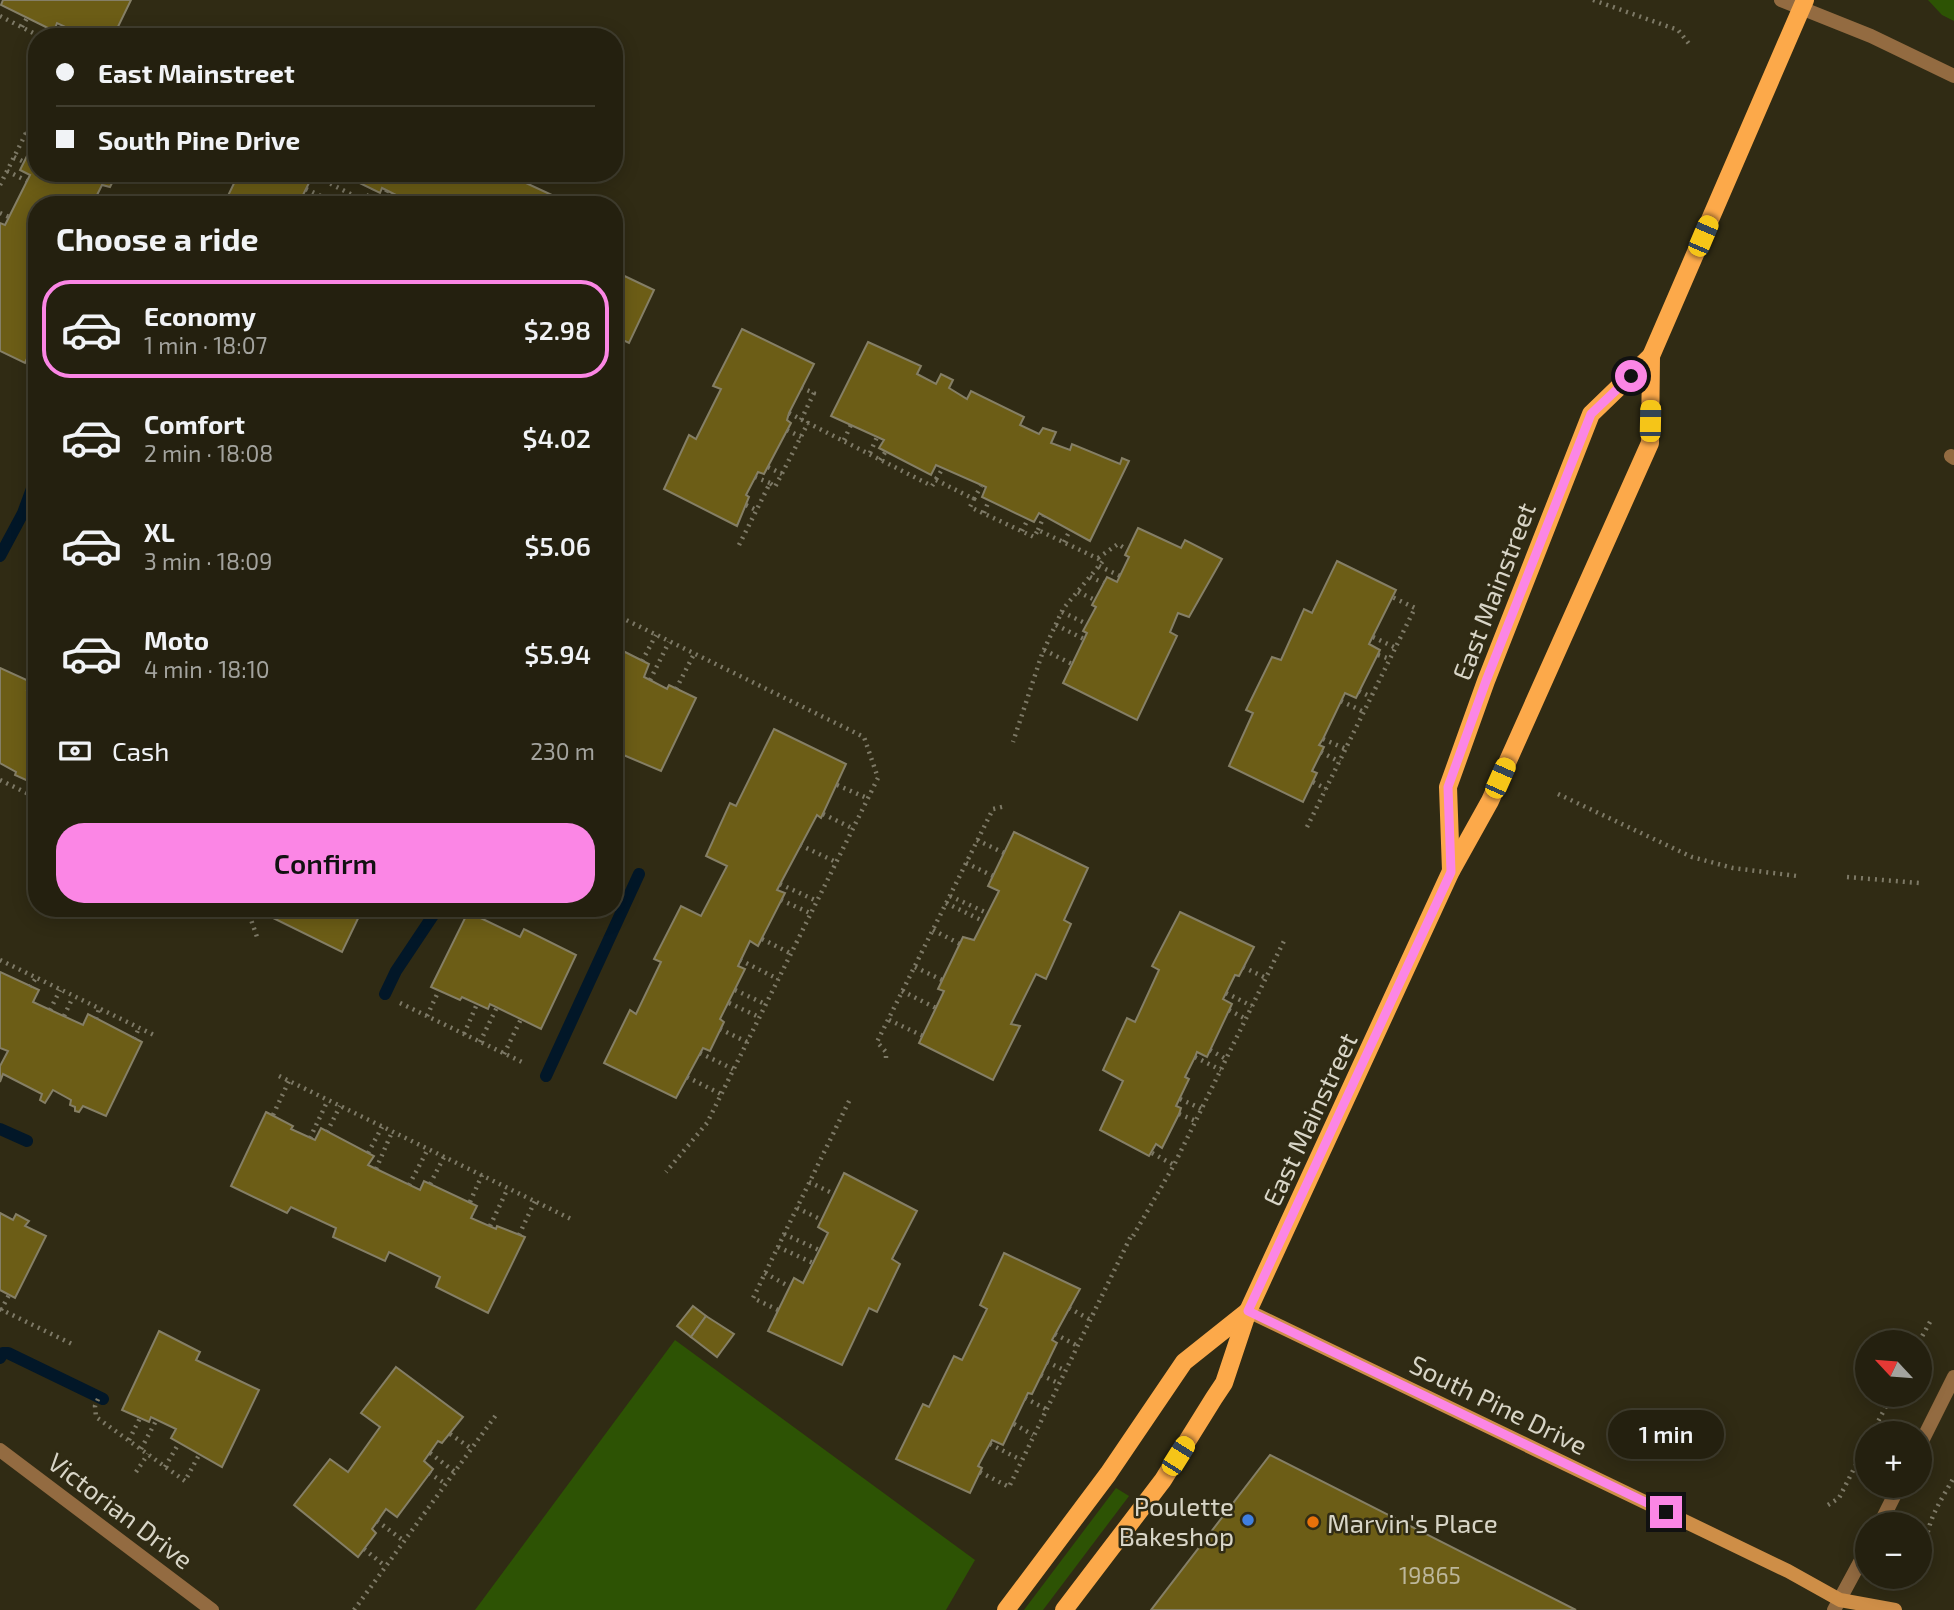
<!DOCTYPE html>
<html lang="en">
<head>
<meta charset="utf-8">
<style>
  :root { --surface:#24200f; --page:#302d1d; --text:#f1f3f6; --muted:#a3a39e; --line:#413e2f; --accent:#fb86e5 }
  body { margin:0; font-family:"Exo 2",sans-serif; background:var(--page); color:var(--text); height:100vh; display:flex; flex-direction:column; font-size:26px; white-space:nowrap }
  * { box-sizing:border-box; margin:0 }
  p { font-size:23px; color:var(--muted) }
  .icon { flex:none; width:38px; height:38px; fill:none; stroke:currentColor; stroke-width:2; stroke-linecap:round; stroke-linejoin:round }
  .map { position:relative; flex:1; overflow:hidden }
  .sheet { position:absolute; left:28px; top:196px; width:595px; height:721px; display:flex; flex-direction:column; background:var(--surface); border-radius:28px; box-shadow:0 4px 18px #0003,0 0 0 2px var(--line) }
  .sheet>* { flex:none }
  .top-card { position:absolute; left:28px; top:28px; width:595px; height:154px; border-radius:28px; box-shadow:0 4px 18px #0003,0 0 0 2px var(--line); display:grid; align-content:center; height:154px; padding:0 28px; background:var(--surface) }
  .needle { width:46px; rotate:296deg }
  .fabs { position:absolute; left:1855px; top:1330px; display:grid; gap:14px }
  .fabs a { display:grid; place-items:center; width:77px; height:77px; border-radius:50%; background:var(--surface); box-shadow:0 4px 18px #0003,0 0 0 2px var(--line); font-size:35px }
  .end { position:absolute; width:32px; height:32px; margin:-16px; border:9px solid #fb86e5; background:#111; box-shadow:0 0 0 4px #111 }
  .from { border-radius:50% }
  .bubble { position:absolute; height:49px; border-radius:24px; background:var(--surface); box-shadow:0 4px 18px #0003,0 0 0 2px var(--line); font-size:23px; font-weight:600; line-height:49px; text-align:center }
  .car { position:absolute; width:21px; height:42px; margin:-21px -10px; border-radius:9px; box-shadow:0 0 5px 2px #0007; background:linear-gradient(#f5c518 24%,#345 0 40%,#f5c518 0 76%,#345 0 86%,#f5c518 0) }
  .top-card b { display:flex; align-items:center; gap:24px; height:66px; font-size:26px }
  .top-card b+b { border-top:2px solid var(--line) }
  .top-card i { width:18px; height:18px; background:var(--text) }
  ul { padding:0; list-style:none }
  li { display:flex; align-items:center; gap:21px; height:98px; margin:0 14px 10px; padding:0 14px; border:4px solid transparent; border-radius:28px }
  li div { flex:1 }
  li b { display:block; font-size:26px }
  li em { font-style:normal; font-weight:600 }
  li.active { border-color:var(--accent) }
  li>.icon { width:63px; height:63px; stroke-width:1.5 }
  h2 { padding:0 28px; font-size:32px; line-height:84px }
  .pay { display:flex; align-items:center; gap:18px; height:77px; padding:0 28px; font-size:26px }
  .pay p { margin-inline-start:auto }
  .cta { display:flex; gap:14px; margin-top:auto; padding:14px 28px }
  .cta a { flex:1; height:80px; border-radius:28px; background:var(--accent); color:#111; font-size:28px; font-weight:600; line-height:80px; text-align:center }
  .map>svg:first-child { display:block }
  .green { fill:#2d5304 }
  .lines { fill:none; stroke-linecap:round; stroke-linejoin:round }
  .stream { stroke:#021728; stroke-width:12 }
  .building { fill:#6c5d16; stroke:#857f66; stroke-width:2 }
  .path { stroke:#7d7966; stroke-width:4.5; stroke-dasharray:2 5; stroke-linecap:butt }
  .service { stroke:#936b41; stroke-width:14 }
  .minor { stroke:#936b41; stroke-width:14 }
  .tertiary { stroke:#936b41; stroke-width:14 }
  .secondary { stroke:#ce8e47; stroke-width:14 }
  .primary { stroke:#fca94a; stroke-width:18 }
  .route { stroke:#fb86e5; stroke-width:9 }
  .shop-dot { fill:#3f7fe0; stroke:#302b14; stroke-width:2.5 }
  .food-dot { fill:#e8710a; stroke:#302b14; stroke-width:2.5 }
  .labels { text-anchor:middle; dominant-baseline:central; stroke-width:5; stroke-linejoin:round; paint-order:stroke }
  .number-label { font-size:23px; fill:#bdb79b }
  .street-label { font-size:26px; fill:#d8d5c7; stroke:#302b14 }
  .poi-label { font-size:26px; fill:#d8d5c7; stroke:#302b14; text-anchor:end }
</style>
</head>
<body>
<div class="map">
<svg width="1954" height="1610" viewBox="0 0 1954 1610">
  <rect width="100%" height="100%" fill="#302b14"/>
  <g class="green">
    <path d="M 1928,0 L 1954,0 L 1954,21 L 1942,15 Z"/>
    <path d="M 675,1340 L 975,1560 L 946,1610 L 475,1610 Z"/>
    <path d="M 1116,1488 L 1129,1496 L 1043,1610 L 1024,1610 Z"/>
  </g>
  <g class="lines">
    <g class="stream">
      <path d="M 0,556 L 23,513 L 37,475"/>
      <path d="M 385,994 L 396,971 L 438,908"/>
      <path d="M 546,1076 L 639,874"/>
      <path d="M 0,1129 L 27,1141"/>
      <path d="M 0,1358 L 3,1353 L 8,1353 L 103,1399"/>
    </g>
  </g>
  <g class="building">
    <path d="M 3,0 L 131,0 L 113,37 L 87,37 L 57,23 L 54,31 L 1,5 Z"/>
    <path d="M 37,136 L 37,173 L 108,173 L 106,178 L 113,181 L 110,187 L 102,185 L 93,203 L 97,205 L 37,205 L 37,344 L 34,343 L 25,363 L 0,351 L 0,223 L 5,225 L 30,175 L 20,170 Z"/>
    <path d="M 239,173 L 294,173 L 310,181 L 298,205 L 215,205 L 217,201 L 224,204 Z"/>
    <path d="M 339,173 L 517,173 L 515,178 L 567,202 L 565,205 L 416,205 L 382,188 L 380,193 Z"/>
    <path d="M 614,271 L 654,290 L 629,343 L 621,339 L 614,354 Z"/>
    <path d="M 742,329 L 814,364 L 789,413 L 787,420 L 791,423 L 764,474 L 758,472 L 746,495 L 749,497 L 737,526 L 664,489 L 689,435 L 696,439 L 721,389 L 713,386 Z"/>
    <path d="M 868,342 L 921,366 L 917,374 L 936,384 L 941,374 L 953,380 L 949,388 L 967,399 L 971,391 L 1024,417 L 1020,425 L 1039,434 L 1043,428 L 1056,432 L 1051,443 L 1070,450 L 1072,444 L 1120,464 L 1122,458 L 1129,461 L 1090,541 L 1039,513 L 1034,522 L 982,497 L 986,487 L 936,465 L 931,475 L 879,448 L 884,440 L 831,416 Z"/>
    <path d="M 1138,528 L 1181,548 L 1185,540 L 1222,559 L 1189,617 L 1178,613 L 1170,632 L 1177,636 L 1137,720 L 1063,683 L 1087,633 L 1083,631 L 1096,607 L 1092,605 L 1107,577 L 1117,582 L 1129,557 L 1125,555 Z"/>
    <path d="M 1337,561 L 1396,590 L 1369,644 L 1380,650 L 1356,698 L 1345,693 L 1323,739 L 1319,745 L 1324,747 L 1312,771 L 1317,773 L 1303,802 L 1229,766 L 1253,713 L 1246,710 L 1272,657 L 1281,660 L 1304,609 L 1312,613 Z"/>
    <path d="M 623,651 L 649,664 L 644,677 L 667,689 L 669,685 L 696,698 L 661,771 L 614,751 L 614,655 L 619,657 Z"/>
    <path d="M 0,668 L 31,682 L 27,690 L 37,695 L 37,785 L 15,775 L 16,772 L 0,763 Z"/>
    <path d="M 774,729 L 846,764 L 821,818 L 817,815 L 777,890 L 785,893 L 758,946 L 750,941 L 738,966 L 745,969 L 720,1019 L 724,1022 L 710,1051 L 703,1048 L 676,1098 L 604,1063 L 630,1010 L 636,1014 L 661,962 L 654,959 L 681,906 L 701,916 L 727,866 L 706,856 L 730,803 L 736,806 Z"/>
    <path d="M 1014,832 L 1088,868 L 1064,920 L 1071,924 L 1046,979 L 1036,974 L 1011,1024 L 1020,1026 L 993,1080 L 919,1043 L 944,991 L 938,989 L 963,937 L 974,940 L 999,891 L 988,886 Z"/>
    <path d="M 363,908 L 342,952 L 269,916 L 273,908 Z"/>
    <path d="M 468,912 L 520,937 L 524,929 L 576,955 L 541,1029 L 490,1004 L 488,1009 L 462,997 L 460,1000 L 431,987 Z"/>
    <path d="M 1180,912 L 1254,947 L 1239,976 L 1235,975 L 1223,999 L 1232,1004 L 1207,1057 L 1197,1052 L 1195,1057 L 1185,1077 L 1189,1079 L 1176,1106 L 1181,1108 L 1179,1114 L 1162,1148 L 1156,1144 L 1149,1156 L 1100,1130 L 1123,1081 L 1103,1070 L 1127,1018 L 1135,1022 L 1159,970 L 1152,966 Z"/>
    <path d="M 0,972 L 39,990 L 33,1002 L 83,1025 L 88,1014 L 142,1042 L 106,1116 L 83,1106 L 79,1112 L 75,1111 L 75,1107 L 70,1105 L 71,1100 L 53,1090 L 45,1103 L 40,1100 L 42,1094 L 3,1074 L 0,1082 L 0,1066 L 8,1051 L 0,1048 Z"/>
    <path d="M 266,1112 L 293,1126 L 291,1129 L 315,1140 L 321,1128 L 374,1156 L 368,1165 L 420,1190 L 424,1181 L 477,1206 L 471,1218 L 496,1229 L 497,1226 L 525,1237 L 488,1313 L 436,1287 L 440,1277 L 389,1252 L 385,1261 L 333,1237 L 336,1228 L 291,1207 L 287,1213 L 231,1186 Z"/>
    <path d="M 844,1173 L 917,1211 L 892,1259 L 900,1264 L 877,1312 L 869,1308 L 842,1365 L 768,1331 L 794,1278 L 803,1283 L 828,1233 L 818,1227 Z"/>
    <path d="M 0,1213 L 13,1220 L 16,1214 L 29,1221 L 25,1226 L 46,1236 L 15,1298 L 0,1290 Z"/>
    <path d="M 1004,1253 L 1080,1289 L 1052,1340 L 1057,1343 L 1032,1394 L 1028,1393 L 1003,1445 L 992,1440 L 978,1466 L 982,1468 L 970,1493 L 896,1459 L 923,1404 L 929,1407 L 954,1356 L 962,1360 L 987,1309 L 980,1305 Z"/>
    <path d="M 693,1306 L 706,1316 L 691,1337 L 677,1326 Z"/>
    <path d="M 706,1316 L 734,1334 L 717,1357 L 691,1337 Z"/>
    <path d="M 159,1331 L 200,1352 L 196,1360 L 259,1390 L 222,1467 L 171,1438 L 176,1429 L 151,1417 L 149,1422 L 122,1410 Z"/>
    <path d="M 396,1367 L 463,1417 L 442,1443 L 438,1441 L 424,1461 L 433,1469 L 397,1517 L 386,1509 L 372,1529 L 376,1533 L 358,1557 L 294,1505 L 330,1459 L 348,1472 L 380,1427 L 361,1413 Z"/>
    <path d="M 1270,1455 L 1576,1610 L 1151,1610 Z"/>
  </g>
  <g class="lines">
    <g class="path">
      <path d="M 1593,0 L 1678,30 L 1690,45"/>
      <path d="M 0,16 L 41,37"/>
      <path d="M 22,27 L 27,18"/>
      <path d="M 26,131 L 37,136"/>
      <path d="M 14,157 L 24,162"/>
      <path d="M 7,171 L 27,181"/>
      <path d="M 332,173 L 327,182 L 372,205"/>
      <path d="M 0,185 L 37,111"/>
      <path d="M 306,189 L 323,197"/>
      <path d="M 365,202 L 372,189"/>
      <path d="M 319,205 L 323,197 L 339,205"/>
      <path d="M 380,205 L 387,191"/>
      <path d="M 0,213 L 9,217"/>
      <path d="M 789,413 L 808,423"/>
      <path d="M 801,420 L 814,393 L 802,388"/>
      <path d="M 787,430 L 801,437"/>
      <path d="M 844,440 L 851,425"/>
      <path d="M 870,453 L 877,437"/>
      <path d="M 880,460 L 886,451"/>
      <path d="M 768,467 L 782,474"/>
      <path d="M 755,477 L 770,483"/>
      <path d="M 936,479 L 943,468"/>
      <path d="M 974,499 L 981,486"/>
      <path d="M 746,505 L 756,510"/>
      <path d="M 984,513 L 989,500"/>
      <path d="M 1038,530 L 1044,516"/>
      <path d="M 1022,531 L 1028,519"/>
      <path d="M 1064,542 L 1070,530"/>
      <path d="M 739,545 L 770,483 L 775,487 L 808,423 L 932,486 L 936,480 L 974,499 L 970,507 L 1034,537 L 1038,530 L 1103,561 L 1063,609 L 1042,654 L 1013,742"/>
      <path d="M 1098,558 L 1118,544 L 1127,550"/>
      <path d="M 1099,566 L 1120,576"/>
      <path d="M 1090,577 L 1104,583"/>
      <path d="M 1078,592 L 1095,600"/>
      <path d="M 1062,612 L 1087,624"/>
      <path d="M 614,614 L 864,737 L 878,778 L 707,1123 L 666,1172"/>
      <path d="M 1056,625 L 1084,639"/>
      <path d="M 1373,637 L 1396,648"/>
      <path d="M 1044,650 L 1072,664"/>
      <path d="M 1378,655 L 1390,659"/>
      <path d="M 642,661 L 656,635"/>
      <path d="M 650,680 L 669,642"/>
      <path d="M 676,689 L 694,654"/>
      <path d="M 1359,691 L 1371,697"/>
      <path d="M 1341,701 L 1364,712"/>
      <path d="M 1323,739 L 1346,749"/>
      <path d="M 1321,752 L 1340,762"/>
      <path d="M 0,780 L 37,798"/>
      <path d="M 1313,782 L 1326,789"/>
      <path d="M 837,785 L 867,798"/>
      <path d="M 1558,794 L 1692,857 L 1733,868 L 1797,876"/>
      <path d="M 30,795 L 35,785"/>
      <path d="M 823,814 L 852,828"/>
      <path d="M 1307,827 L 1415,608 L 1392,597"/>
      <path d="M 977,840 L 1004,853"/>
      <path d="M 800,845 L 836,862"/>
      <path d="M 966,863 L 993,876"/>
      <path d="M 1847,877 L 1919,883"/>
      <path d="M 780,884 L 817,901"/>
      <path d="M 950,896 L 987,913"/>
      <path d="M 781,900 L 810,913"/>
      <path d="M 946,903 L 983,921"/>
      <path d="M 247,908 L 257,937"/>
      <path d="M 271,908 L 272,909"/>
      <path d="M 933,930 L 960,944"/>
      <path d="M 762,939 L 790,953"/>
      <path d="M 0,960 L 156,1036"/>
      <path d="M 740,960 L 778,979"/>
      <path d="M 915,967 L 942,980"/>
      <path d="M 1243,967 L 1266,978"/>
      <path d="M 30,987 L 36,978"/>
      <path d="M 735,990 L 765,1004"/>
      <path d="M 902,991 L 936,1008"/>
      <path d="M 1226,993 L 1252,1006"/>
      <path d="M 400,1003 L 524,1063"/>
      <path d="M 729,1003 L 759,1017"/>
      <path d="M 50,1010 L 60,990"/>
      <path d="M 1229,1010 L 1246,1019"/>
      <path d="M 64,1016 L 73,997"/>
      <path d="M 427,1016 L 439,990"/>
      <path d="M 96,1019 L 99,1009"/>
      <path d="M 889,1020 L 923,1036"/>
      <path d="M 720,1029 L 747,1042"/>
      <path d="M 464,1034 L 477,1004"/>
      <path d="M 134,1039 L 139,1028"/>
      <path d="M 480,1042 L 497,1007"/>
      <path d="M 1210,1050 L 1226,1059"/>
      <path d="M 700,1053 L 733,1069"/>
      <path d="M 504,1054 L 521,1019"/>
      <path d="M 1195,1057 L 1221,1070"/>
      <path d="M 886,1058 L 886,1052 L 877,1042 L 993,809 L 1006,806"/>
      <path d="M 279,1076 L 571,1219"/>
      <path d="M 687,1077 L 721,1094"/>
      <path d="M 1180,1099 L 1202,1109"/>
      <path d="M 1179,1114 L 1196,1121"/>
      <path d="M 273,1115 L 289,1081"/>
      <path d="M 327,1132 L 340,1106"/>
      <path d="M 310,1138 L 328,1100"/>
      <path d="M 368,1153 L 382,1127"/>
      <path d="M 1152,1153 L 1174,1165"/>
      <path d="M 376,1169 L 392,1132"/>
      <path d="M 809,1182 L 834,1194"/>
      <path d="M 430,1184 L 444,1157"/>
      <path d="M 409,1185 L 428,1149"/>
      <path d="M 470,1202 L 482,1175"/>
      <path d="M 797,1208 L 822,1220"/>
      <path d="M 490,1226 L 508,1188"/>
      <path d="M 784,1234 L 819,1250"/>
      <path d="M 519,1235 L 535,1201"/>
      <path d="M 1133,1236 L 1174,1165 L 1284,941"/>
      <path d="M 778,1247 L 813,1263"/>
      <path d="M 765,1273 L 790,1287"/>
      <path d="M 1069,1308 L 1089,1319"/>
      <path d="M 0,1309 L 72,1344"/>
      <path d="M 1,1310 L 9,1295"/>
      <path d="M 778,1310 L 753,1298 L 851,1097"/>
      <path d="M 1055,1334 L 1076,1345"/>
      <path d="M 1919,1342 L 1931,1320"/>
      <path d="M 1047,1362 L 1064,1370"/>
      <path d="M 1041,1375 L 1058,1383"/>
      <path d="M 1025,1398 L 1046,1409"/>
      <path d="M 98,1399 L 95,1406 L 96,1417 L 185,1481 L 200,1453"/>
      <path d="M 1014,1424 L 1033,1435"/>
      <path d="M 1872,1433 L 1892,1395"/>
      <path d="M 450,1434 L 472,1449"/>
      <path d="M 129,1440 L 140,1418"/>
      <path d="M 990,1444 L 1021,1460"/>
      <path d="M 141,1449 L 157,1419"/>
      <path d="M 430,1453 L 455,1472"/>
      <path d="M 165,1467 L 179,1443"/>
      <path d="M 136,1472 L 148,1454"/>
      <path d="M 980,1472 L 1009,1487 L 1131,1236"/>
      <path d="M 429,1473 L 446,1484"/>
      <path d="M 1828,1505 L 1839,1498 L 1867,1443"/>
      <path d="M 377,1521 L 404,1541"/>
      <path d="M 364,1549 L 385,1566"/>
      <path d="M 1927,1553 C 1923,1525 1941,1501 1954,1477"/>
      <path d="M 354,1610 L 496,1415"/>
    </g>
    <path class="service" d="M 1951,456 L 1954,458"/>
    <g class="minor">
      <path d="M 1781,0 L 1871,36 L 1954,76"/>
      <path d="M 1920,1445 L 1954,1377"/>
      <path d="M 1880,1524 L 1899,1486"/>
      <path d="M 1834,1610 L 1867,1549"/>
    </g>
    <path class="tertiary" d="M 0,1450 L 212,1610"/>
    <path class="secondary" d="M 1248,1311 L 1788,1571 L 1840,1600 L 1895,1610"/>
    <g class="primary">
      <path d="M 1451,871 L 1448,787 L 1486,681 L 1591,414 L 1651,356"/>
      <path d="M 1006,1610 L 1108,1474 L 1184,1362 L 1248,1311"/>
      <path d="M 1064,1610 L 1163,1480 L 1214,1398 L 1224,1383 L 1248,1311 L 1451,871 L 1490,801 L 1650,443 L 1651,356 L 1805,0"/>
    </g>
  </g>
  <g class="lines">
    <path class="route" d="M 1631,376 L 1591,414 L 1486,681 L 1448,787 L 1451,872 L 1248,1311 L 1666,1512"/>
  </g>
  <circle class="shop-dot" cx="1248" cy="1520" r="7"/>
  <circle class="food-dot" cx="1313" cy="1522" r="7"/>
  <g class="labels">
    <g class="number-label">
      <text x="1430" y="1575">19865</text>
    </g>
    <g class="street-label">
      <text transform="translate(1493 591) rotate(-69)">East Mainstreet</text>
      <text transform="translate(1309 1119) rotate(-65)">East Mainstreet</text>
      <text transform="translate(1499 1404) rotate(26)">South Pine Drive</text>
      <text transform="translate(121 1510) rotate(37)">Victorian Drive</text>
    </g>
    <g class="poi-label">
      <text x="1234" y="1505">Poulette<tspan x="1234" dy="30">Bakeshop</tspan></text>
      <text x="1327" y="1522" text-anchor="start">Marvin's Place</text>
    </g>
  </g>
</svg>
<div class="fabs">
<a><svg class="needle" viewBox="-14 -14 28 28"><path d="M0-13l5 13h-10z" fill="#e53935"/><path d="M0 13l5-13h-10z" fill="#a3a39e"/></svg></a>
<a>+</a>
<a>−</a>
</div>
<i class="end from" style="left:1631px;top:376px"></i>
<i class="end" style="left:1666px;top:1512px"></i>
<div class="bubble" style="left:1608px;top:1410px;width:116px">1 min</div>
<i class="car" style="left:1703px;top:236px;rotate:23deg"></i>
<i class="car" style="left:1650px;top:421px;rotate:1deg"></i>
<i class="car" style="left:1500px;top:778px;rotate:24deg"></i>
<i class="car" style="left:1178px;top:1456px;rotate:32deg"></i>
<div class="top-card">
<b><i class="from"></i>East Mainstreet</b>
<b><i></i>South Pine Drive</b>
</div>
<section class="sheet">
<h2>Choose a ride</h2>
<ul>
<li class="active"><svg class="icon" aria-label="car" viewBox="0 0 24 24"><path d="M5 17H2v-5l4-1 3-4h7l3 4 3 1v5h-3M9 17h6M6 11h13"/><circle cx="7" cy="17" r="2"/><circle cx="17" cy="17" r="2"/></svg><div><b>Economy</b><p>1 min · 18:07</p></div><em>$2.98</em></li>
<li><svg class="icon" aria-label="car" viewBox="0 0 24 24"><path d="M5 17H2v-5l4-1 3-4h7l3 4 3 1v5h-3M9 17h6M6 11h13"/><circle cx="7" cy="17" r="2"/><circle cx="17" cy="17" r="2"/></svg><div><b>Comfort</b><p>2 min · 18:08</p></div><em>$4.02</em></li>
<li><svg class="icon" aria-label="car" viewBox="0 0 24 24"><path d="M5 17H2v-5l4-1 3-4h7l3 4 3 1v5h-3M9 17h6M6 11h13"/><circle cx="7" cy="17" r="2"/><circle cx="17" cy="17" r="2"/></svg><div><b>XL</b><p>3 min · 18:09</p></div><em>$5.06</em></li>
<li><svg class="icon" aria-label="car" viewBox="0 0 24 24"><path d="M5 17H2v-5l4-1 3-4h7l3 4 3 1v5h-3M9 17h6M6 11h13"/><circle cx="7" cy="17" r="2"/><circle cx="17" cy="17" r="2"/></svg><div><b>Moto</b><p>4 min · 18:10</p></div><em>$5.94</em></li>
</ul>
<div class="pay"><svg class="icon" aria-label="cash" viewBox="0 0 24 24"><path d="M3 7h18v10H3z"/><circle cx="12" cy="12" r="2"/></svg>Cash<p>230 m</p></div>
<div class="cta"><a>Confirm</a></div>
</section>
</div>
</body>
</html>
